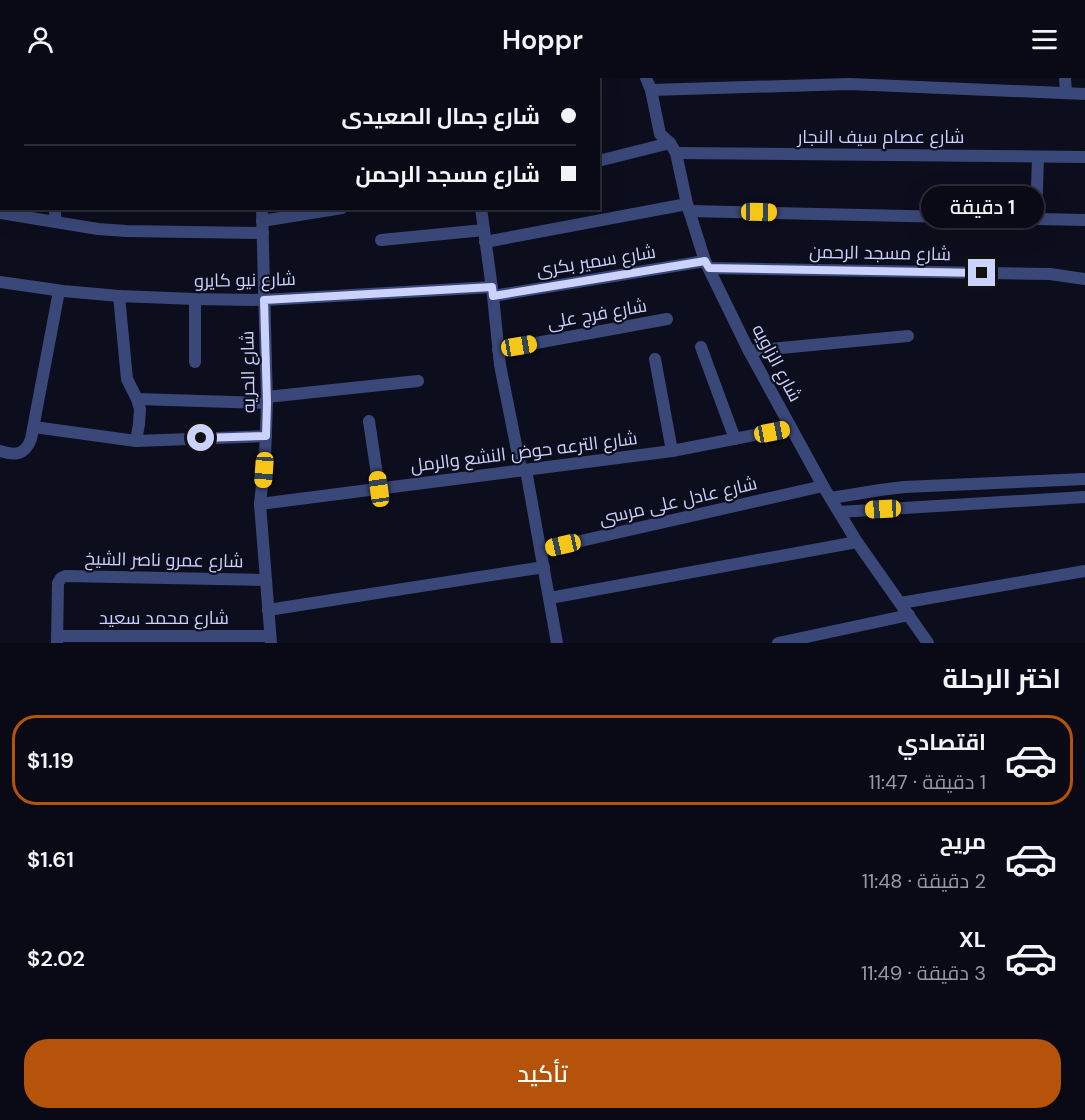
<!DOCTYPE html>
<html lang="ar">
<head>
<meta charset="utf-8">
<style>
  :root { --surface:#0a0a16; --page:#181823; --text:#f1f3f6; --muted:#999aa1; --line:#2a2b35; --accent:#b45309 }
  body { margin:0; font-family:"DM Sans",Cairo,sans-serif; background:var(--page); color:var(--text); direction:rtl; height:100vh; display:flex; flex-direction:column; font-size:22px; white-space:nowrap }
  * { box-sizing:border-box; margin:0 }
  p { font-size:20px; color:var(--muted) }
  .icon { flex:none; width:33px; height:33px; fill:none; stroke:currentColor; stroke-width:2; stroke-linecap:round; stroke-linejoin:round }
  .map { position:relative; height:565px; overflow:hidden; direction:ltr }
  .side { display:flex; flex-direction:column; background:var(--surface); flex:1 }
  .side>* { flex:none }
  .hud { position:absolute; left:0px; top:0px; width:600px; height:132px; box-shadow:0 6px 24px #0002,0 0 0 2px var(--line); direction:rtl; display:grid; align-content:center; height:132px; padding:0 24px; background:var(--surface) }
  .end { position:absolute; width:27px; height:27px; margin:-14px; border:8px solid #cbd2fc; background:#111; box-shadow:0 0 0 3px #111 }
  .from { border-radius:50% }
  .bubble { position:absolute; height:42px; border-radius:21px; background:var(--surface); box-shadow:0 6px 24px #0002,0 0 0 2px var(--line); font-size:20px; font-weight:600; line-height:42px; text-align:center; direction:rtl }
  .car { position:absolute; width:18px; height:36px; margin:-18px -9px; border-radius:8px; box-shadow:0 0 4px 2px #0007; background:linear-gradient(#f5c518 24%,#345 0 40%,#f5c518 0 76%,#345 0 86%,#f5c518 0) }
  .hud b { display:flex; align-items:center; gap:21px; height:57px; font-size:22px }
  .hud b+b { border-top:2px solid var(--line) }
  .hud i { width:15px; height:15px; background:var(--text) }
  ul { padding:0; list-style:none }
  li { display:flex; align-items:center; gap:18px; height:90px; margin:0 12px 9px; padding:0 12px; border:3px solid transparent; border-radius:24px }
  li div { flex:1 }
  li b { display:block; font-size:22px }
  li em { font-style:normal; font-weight:600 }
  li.selected { border-color:var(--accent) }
  li>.icon { width:54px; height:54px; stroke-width:1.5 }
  h2 { padding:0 24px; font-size:27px; line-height:72px }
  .button { display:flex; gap:12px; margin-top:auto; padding:12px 24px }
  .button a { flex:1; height:69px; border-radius:24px; background:var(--accent); color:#fff; font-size:24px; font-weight:600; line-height:69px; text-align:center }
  header { display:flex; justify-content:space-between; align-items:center; height:78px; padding:0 24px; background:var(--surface); font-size:27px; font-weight:600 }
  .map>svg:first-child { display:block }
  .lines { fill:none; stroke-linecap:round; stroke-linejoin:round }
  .street { stroke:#3a4879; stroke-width:12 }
  .route { stroke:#cbd2fc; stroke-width:8 }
  .labels { text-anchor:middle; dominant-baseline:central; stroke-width:4.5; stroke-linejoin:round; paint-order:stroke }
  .street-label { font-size:18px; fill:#cbd2fc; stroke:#0d0e1d }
</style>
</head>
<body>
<header><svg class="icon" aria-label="menu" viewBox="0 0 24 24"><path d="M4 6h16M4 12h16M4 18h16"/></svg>Hoppr<svg class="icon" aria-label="person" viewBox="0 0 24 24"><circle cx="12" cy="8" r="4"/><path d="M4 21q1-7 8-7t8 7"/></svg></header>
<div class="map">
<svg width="1085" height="565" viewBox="0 0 1085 565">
  <rect width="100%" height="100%" fill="#0d0e1d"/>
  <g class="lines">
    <g class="street">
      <path d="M 253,0 L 253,2"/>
      <path d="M 358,0 L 359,2"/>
      <path d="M 463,0 L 463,1 L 467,0"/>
      <path d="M 646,0 L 651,12 L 660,56 L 670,65 L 676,75 L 687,126 L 705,183 L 749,273 L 823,408 L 857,464 L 928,565"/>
      <path d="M 1065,0 L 1066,14"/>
      <path d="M 410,2 L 421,0"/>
      <path d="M 583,2 L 588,0"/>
      <path d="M 651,12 L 849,6 L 1085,16"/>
      <path d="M 0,60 L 2,60"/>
      <path d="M 676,75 L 1085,79"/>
      <path d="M 598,83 L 670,65"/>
      <path d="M 262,130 L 267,325 L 265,379 L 260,426 L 271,565"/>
      <path d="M 481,130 L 493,218 L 500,287 L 521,392"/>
      <path d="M 689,133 L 1085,142"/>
      <path d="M 0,135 L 98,151 L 126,153 L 263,155"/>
      <path d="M 1036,141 L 1038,79"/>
      <path d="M 55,143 L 55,130"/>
      <path d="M 262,143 L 342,130"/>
      <path d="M 381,162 L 484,152"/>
      <path d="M 485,164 L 687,126"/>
      <path d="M 709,190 L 1050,196 L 1085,201"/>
      <path d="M 0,204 L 63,213 L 119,218 L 195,221 L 264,222 L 492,209"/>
      <path d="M 119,218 L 127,301 L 137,321 L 140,331 L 139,346 L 136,363"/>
      <path d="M 493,218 L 705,183"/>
      <path d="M 701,269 L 735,361"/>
      <path d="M 498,272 L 667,241"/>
      <path d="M 749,273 L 908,258"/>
      <path d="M 655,281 L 672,373"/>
      <path d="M 195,284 L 195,221"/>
      <path d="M 267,319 L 418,303"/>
      <path d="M 137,321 L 267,325"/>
      <path d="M 369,343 L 379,410"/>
      <path d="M 34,349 L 136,363 L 266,358"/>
      <path d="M 0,373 C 16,378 25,377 31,361 L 59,213"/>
      <path d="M 526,392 L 557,565"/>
      <path d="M 831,420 L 880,412 L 904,409 L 1085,401"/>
      <path d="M 260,426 L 672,373 L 791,350"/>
      <path d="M 839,434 L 1085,419"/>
      <path d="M 541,472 L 823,408"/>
      <path d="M 550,520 L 857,464"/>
      <path d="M 901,525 L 1085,493"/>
      <path d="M 268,532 L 544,489"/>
      <path d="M 57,558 L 270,558"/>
      <path d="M 57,565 L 58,505 L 61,500 L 65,498 L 266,502"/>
      <path d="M 778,565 L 909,537"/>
    </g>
  </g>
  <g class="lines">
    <path class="route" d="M 201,360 L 266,358 L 267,325 L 264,222 L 492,209 L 493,218 L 705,183 L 709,190 L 982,195"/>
  </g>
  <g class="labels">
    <g class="street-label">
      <text x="881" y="59">شارع عصام سيف النجار</text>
      <text transform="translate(880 175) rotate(1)">شارع مسجد الرحمن</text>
      <text transform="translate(596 183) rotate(-9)">شارع سمير بكرى</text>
      <text transform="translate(245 202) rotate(-1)">شارع نيو كايرو</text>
      <text transform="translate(597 236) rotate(-10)">شارع فرج على</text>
      <text transform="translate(777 285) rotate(62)">شارع الزاويه</text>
      <text transform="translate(248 294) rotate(-91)">شارع الحريه</text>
      <text transform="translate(524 374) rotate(-7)">شارع الترعه حوض النشع والرمل</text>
      <text transform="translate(678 423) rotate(-13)">شارع عادل على مرسى</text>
      <text transform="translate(164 482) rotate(1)">شارع عمرو ناصر الشيخ</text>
      <text x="164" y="540">شارع محمد سعيد</text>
    </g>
  </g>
</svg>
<i class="end from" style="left:201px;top:360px"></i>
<i class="end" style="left:982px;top:195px"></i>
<div class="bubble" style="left:921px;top:108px;width:123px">1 دقيقة</div>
<i class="car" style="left:759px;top:134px;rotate:91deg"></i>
<i class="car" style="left:519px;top:268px;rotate:80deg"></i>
<i class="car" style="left:772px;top:354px;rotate:79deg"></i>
<i class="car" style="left:264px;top:392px;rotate:184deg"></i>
<i class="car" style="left:379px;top:411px;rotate:352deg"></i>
<i class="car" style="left:883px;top:431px;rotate:267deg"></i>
<i class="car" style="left:563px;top:467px;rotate:257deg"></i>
<div class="hud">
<b><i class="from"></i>شارع جمال الصعيدى</b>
<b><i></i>شارع مسجد الرحمن</b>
</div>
</div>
<section class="side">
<h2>اختر الرحلة</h2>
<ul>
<li class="selected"><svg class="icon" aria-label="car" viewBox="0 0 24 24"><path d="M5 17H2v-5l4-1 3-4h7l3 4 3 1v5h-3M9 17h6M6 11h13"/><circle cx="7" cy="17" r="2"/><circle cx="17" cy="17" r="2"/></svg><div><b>اقتصادي</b><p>1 دقيقة · 11:47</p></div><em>$1.19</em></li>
<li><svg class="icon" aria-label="car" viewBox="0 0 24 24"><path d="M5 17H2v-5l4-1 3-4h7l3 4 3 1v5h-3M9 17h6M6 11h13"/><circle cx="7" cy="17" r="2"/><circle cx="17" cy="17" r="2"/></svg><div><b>مريح</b><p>2 دقيقة · 11:48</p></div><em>$1.61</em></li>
<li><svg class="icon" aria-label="car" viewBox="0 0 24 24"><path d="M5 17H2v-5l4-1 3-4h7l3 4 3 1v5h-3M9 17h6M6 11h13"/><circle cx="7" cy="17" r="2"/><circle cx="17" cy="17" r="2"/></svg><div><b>XL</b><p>3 دقيقة · 11:49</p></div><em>$2.02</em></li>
</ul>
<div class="button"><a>تأكيد</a></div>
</section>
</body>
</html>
